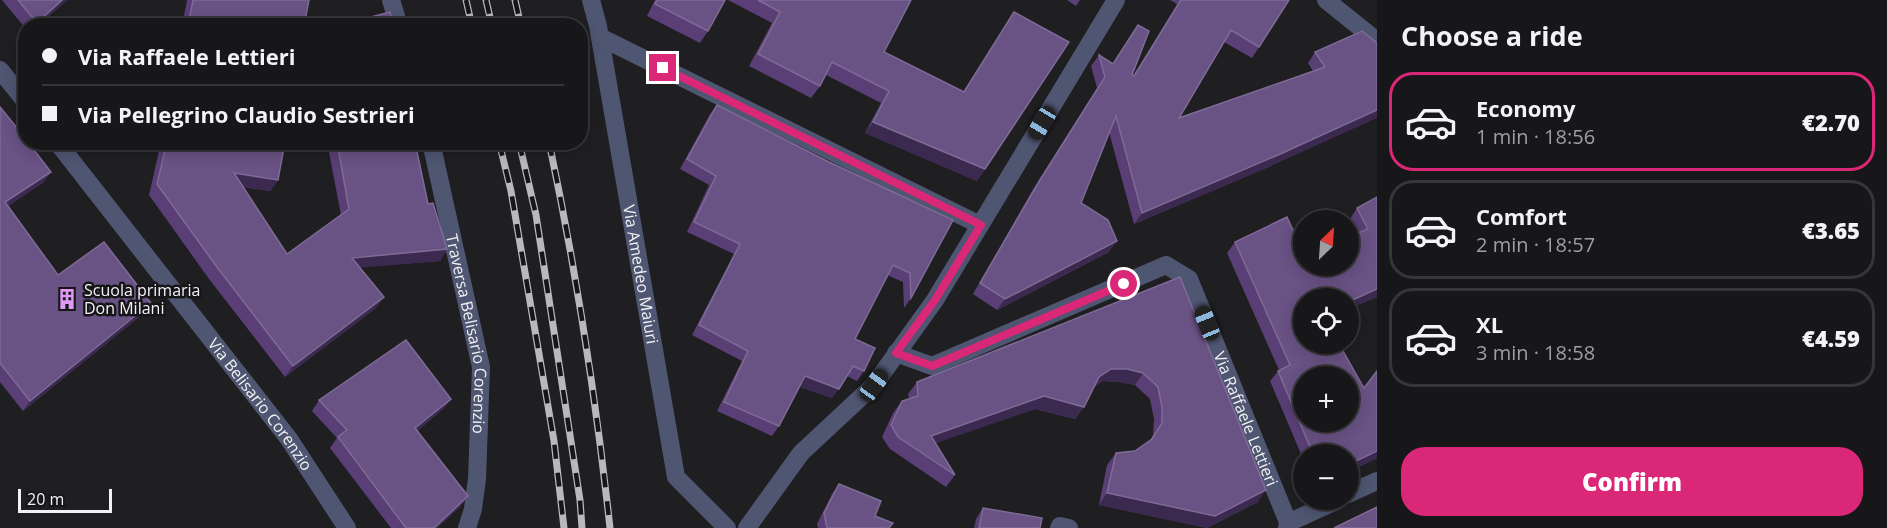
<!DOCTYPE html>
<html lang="en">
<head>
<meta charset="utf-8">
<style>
  :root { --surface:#171619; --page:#201f22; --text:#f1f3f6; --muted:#9e9fa2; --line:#363538; --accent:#db2777 }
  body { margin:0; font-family:"Open Sans",sans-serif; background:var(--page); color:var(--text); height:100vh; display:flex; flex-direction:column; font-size:22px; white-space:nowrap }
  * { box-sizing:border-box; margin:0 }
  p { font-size:20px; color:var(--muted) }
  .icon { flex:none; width:33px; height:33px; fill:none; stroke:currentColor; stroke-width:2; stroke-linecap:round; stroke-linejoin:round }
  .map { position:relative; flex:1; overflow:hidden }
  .drawer { display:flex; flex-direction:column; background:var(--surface); width:510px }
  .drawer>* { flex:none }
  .guide { position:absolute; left:18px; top:18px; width:570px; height:132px; border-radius:24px; box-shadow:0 3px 15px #0003,0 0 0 2px var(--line); display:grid; align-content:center; height:132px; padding:0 24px; background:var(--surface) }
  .needle { width:39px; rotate:25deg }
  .controls { position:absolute; left:1293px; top:210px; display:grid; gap:12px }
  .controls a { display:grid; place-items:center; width:66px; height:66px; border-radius:50%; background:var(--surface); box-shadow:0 3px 15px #0003,0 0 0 2px var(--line); font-size:30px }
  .scale { position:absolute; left:18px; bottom:15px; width:94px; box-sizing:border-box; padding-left:6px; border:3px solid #f2f2f4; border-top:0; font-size:16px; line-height:21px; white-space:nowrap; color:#f2f2f4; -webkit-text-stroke:4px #161518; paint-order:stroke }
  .end { position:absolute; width:27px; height:27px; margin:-14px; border:8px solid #db2777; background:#fff; box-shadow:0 0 0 3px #fff }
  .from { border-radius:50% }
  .car { position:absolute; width:18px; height:36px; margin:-18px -9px; border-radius:8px; box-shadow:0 0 4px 2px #0007; background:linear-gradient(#222 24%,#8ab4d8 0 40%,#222 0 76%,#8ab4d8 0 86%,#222 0) }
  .guide b { display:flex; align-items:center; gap:21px; height:57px; font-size:22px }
  .guide b+b { border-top:2px solid var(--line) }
  .guide i { width:15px; height:15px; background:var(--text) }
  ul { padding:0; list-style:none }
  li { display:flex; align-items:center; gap:18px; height:99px; margin:0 12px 9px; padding:0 12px; border:3px solid var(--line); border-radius:24px }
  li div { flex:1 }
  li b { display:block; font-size:22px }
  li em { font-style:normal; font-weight:800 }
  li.on { border-color:var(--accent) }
  li>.icon { width:54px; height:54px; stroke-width:1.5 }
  h2 { padding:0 24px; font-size:27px; line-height:72px }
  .action { display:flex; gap:12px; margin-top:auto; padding:12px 24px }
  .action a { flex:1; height:69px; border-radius:24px; background:var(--accent); color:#fff; font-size:24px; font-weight:800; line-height:69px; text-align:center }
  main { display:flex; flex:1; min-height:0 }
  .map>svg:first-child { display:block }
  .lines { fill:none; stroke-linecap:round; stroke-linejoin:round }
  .minor { stroke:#4e5671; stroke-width:18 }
  .rail-casing { stroke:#b9b9bb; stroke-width:7 }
  .rail { stroke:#161518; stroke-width:4.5; stroke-dasharray:14; stroke-linecap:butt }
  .wall { fill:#593f76 }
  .shaded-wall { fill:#3b294f }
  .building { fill:#695284; stroke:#7e6b96; stroke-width:1.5; fill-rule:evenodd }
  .route { stroke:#db2777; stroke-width:8 }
  .labels { text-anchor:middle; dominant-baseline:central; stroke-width:5; stroke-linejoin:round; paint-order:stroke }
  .street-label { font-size:16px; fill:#f2f2f4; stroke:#161518 }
  .poi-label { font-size:16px; fill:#f2f2f4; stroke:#161518; text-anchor:start }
</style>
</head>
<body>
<main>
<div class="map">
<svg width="1377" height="528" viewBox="0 0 1377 528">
  <rect width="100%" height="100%" fill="#1f1e21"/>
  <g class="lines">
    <g class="minor">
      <path d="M 391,0 L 399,26"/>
      <path id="s1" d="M 591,0 L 598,26 L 676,477 L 727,528"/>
      <path d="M 1326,0 L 1377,41"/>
      <path d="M 600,37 L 980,225"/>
      <path d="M 0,70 L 26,102"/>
      <path id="s2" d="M 57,142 L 289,439 L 347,528"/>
      <path id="s3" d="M 431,142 L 481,367 L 477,479 L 473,509 L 467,528"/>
      <path id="s4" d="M 896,353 L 932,366 L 1166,265 L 1189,279 L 1290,527"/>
      <path d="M 1348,494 L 1377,481"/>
      <path d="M 747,528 L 801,453 L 874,385 L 935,300 L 1116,0"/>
      <path d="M 1059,528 L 1060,526 L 1069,528"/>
      <path d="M 1287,528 L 1288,523 L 1338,500"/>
    </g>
    <defs>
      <g id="rail">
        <path d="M 466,0 L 472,26"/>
        <path d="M 486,0 L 492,26"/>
        <path d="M 515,0 L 521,26"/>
        <path d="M 499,142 L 511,191 L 554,441 L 564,528"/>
        <path d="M 519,142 L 536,215 L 580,500 L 582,528"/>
        <path d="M 549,142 C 576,270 596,398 610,528"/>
      </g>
    </defs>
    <use href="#rail" class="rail-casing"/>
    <use href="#rail" class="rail"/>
  </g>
  <g class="wall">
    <path d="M 2,0 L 67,0 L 38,26 L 26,26 L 26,29 Z"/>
    <path d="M 187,0 L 309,0 L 304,26 L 182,26 Z"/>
    <path d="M 655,0 L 725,0 L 708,31 L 700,43 L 647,16 Z"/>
    <path d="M 728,0 L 911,0 L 884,52 L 963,92 L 1014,12 L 985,169 L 977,181 L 865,133 L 881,103 L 826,75 L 820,86 L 811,98 L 749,66 L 772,23 Z"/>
    <path d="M 1067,0 L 1080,0 L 1076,6 Z"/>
    <path d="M 1170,0 L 1289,0 L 1252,58 L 1224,42 L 1179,118 L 1313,71 L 1308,63 L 1315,52 L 1362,31 L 1271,166 L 1134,224 L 1109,132 L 1081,203 L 1109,252 L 997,310 L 973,294 L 1032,191 L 1097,88 L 1091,66 L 1099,55 L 1113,64 L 1138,25 L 1132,75 L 1134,76 L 1177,4 Z"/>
    <path d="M 717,105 L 829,162 L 953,220 L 911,298 L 904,308 L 903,282 L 887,275 L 855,339 L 864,371 L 857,381 L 847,376 L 832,398 L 800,387 L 779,426 L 772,436 L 717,411 L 742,361 L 692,335 L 734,254 L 687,232 L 709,185 L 680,169 L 710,114 Z"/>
    <path d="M 0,107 L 44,182 L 8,206 L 58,275 L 151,303 L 144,313 L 23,411 L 0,382 Z"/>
    <path d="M 161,142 L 285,142 L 278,180 L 270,191 L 243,187 L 287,254 L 341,215 L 327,142 L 415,142 L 428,204 L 447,249 L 440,261 L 360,267 L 376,308 L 285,377 L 209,279 L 149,195 Z"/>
    <path d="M 1377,197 L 1377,297 L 1348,309 L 1304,298 L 1377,458 L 1348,472 L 1348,454 L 1304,454 L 1304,461 L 1270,381 L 1279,370 L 1227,253 L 1235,242 L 1304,254 L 1357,233 L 1350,219 L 1357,208 Z"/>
    <path d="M 1180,277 L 1258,502 L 1207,528 L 1099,505 L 1107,465 L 1116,453 L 1135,451 L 1150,440 L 1153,435 L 1154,419 L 1150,399 L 1135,385 L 1119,382 L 1103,381 L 1094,387 L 1084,407 L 1075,419 L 1035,409 L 935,443 L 955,475 L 946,487 L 890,449 L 882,437 L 893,413 L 902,401 L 909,399 L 908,394 L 917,382 Z"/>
    <path d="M 451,399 L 443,409 L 417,431 L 468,496 L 460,507 L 437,528 L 391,528 L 330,448 L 337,438 L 312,411 L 319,400 Z"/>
    <path d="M 839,484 L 875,516 L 890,528 L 818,528 L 817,524 L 832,494 Z"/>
    <path d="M 983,508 L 1040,528 L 974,528 L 976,519 Z"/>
  </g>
  <g class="shaded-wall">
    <path d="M 62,0 L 67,0 L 38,26 L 35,26 Z"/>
    <path d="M 1377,110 L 1377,118 L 1271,166 L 1134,224 L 1142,213 Z"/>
    <path d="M 873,122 L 985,169 L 977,181 L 865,133 Z"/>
    <path d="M 51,172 L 44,182 L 0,211 L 5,202 Z"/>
    <path d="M 234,173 L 278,180 L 270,191 L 226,184 Z"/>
    <path d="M 1117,241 L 1109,252 L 997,310 L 1005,299 Z"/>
    <path d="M 447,249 L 440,261 L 345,269 L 352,258 Z"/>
    <path d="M 1377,289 L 1377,297 L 1348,309 L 1348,302 Z"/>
    <path d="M 384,297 L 376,308 L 285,377 L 293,366 Z"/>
    <path d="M 151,303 L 144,313 L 23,411 L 30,401 Z"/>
    <path d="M 1111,369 L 1127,369 L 1143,373 L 1135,385 L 1119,382 L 1103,381 L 1090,389 L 1099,377 Z"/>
    <path d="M 805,376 L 839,389 L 832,398 L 798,386 Z"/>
    <path d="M 1044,396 L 1084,407 L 1075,419 L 1035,409 L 922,448 L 931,436 Z"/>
    <path d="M 451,399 L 443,409 L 408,438 L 415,428 Z"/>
    <path d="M 1377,451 L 1377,458 L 1348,472 L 1348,465 Z"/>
    <path d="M 1266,490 L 1258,502 L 1207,528 L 1099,505 L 1107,493 Z"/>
    <path d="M 468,496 L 460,507 L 437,528 L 434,528 Z"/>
  </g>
  <g class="building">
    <path d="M 18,0 L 62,0 L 37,23 Z"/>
    <path d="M 193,0 L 309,0 L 304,26 L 188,26 Z"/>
    <path d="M 657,0 L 725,0 L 708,31 L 655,4 Z"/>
    <path d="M 758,0 L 911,0 L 884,52 L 964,92 L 1014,12 L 1069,42 L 985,169 L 873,122 L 889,91 L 832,62 L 820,86 L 758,54 L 780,12 Z"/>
    <path d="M 1181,0 L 1289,0 L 1259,47 L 1231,30 L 1179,118 L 1325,67 L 1315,52 L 1362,31 L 1377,43 L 1377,110 L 1278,155 L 1142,213 L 1116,116 L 1081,203 L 1108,220 L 1117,241 L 1005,299 L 980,283 L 1040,180 L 1105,77 L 1099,55 L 1113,64 L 1138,25 L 1149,31 L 1132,75 L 1134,76 Z"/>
    <path d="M 390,12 L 393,26 L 337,26 Z"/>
    <path d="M 717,105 L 829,162 L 953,220 L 911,298 L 910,273 L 893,265 L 855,339 L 875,348 L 864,371 L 853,366 L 839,389 L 805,376 L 779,426 L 724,402 L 748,351 L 699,325 L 740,244 L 694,222 L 716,176 L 687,159 Z"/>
    <path d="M 0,107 L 26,139 L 26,142 L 28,142 L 51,172 L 5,202 L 58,275 L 104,242 L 151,303 L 30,401 L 0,363 Z"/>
    <path d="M 167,142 L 285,142 L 278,180 L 234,173 L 287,254 L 349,209 L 337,142 L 415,142 L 428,204 L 433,203 L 447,249 L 352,258 L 384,297 L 293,366 L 217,267 L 157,184 Z"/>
    <path d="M 1377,197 L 1377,289 L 1348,302 L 1348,298 L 1304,298 L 1304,344 L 1339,344 L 1364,388 L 1377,371 L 1377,451 L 1348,465 L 1348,454 L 1313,454 L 1278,371 L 1290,365 L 1235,242 L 1287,217 L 1304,254 L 1304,266 L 1348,266 L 1348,237 L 1368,229 L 1357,208 ZM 1304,376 L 1348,376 L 1348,422 L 1304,422 Z"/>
    <path d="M 1180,277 L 1266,490 L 1215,516 L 1107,493 L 1116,453 L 1135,451 L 1152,439 L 1162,423 L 1162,407 L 1158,387 L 1143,373 L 1127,369 L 1111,369 L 1099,377 L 1084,407 L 1044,396 L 931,436 L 955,475 L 898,437 L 891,425 L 902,401 L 918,396 L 917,382 Z"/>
    <path d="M 406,340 L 451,399 L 415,428 L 468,496 L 434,528 L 406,528 L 338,437 L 347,430 L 319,400 Z"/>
    <path d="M 839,484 L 881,501 L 875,516 L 893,523 L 889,528 L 827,528 L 824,513 Z"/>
    <path d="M 1377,507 L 1377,528 L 1334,528 Z"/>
    <path d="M 983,508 L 1042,518 L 1040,528 L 979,528 Z"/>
  </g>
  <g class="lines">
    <path class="route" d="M 663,68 L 981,225 L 935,300 L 896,353 L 932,366 L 1124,284"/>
  </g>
  <defs>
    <symbol id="building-bare" viewBox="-9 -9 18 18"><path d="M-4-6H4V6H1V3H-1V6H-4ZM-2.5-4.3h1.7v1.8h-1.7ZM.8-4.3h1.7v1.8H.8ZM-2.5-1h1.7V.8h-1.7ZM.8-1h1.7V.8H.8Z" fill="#dd99f4" stroke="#161518" stroke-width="2.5" paint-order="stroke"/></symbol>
  </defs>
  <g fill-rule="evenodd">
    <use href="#building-bare" x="52" y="284" width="30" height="30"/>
  </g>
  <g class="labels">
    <g class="street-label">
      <text stroke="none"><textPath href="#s1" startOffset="279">Via Amedeo Maiuri</textPath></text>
      <text stroke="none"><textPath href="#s3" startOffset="196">Traversa Belisario Corenzio</textPath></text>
      <text stroke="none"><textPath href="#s2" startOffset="332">Via Belisario Corenzio</textPath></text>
      <text stroke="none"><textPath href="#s4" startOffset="471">Via Raffaele Lettieri</textPath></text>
    </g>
    <g class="poi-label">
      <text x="84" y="290">Scuola primaria<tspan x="84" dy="18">Don Milani</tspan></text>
    </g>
  </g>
</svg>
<div class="controls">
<a><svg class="needle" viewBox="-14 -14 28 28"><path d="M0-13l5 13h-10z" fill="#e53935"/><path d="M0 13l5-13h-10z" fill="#9e9fa2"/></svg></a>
<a><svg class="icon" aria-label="locate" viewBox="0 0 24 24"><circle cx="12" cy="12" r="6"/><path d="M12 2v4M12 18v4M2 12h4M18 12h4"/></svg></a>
<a>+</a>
<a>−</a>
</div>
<div class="scale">20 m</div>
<i class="end from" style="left:1124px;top:284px"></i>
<i class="end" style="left:663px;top:68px"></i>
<i class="car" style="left:1042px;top:123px;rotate:211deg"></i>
<i class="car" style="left:1207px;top:323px;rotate:338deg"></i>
<i class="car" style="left:874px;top:385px;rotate:36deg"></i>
<div class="guide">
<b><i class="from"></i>Via Raffaele Lettieri</b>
<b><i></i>Via Pellegrino Claudio Sestrieri</b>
</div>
</div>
<section class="drawer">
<h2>Choose a ride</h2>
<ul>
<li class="on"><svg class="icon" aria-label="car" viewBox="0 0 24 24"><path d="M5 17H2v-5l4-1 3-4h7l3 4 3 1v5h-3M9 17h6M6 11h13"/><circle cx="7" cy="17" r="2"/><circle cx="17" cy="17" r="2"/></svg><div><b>Economy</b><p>1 min · 18:56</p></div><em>€2.70</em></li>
<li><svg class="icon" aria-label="car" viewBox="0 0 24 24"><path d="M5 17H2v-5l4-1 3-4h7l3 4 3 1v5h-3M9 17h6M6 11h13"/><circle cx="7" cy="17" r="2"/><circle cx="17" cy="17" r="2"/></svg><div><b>Comfort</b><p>2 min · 18:57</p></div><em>€3.65</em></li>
<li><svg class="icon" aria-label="car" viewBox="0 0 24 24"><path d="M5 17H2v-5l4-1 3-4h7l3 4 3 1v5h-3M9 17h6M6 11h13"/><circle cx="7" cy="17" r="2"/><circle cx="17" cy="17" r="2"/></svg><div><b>XL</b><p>3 min · 18:58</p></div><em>€4.59</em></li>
</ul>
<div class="action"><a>Confirm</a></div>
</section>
</main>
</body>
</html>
